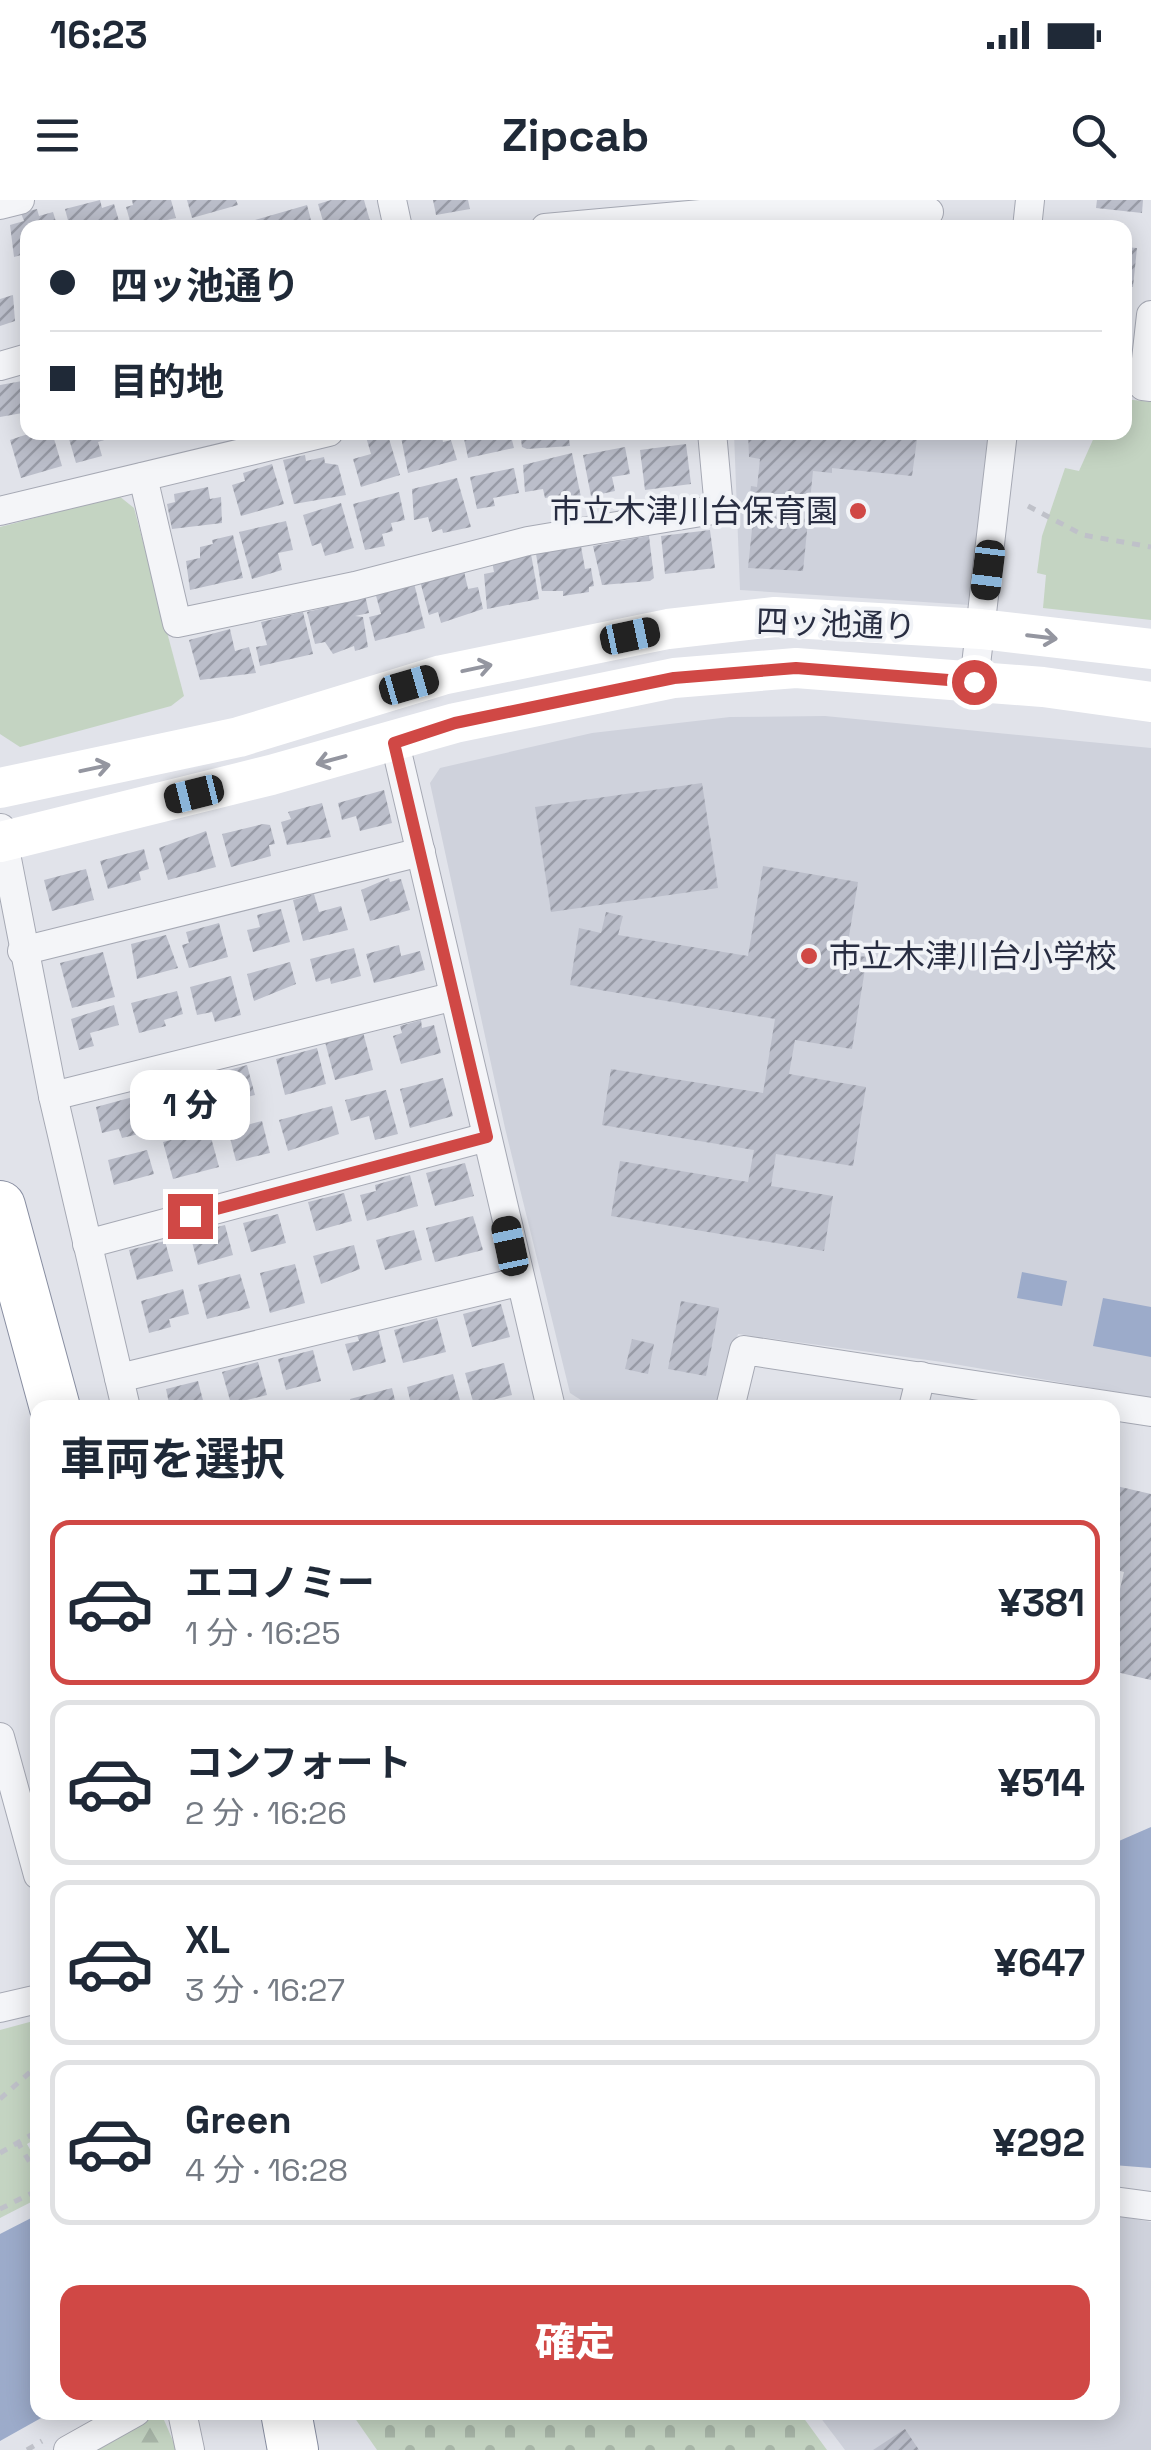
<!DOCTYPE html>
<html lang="ja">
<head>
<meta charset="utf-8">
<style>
  :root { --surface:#fff; --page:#f2f2f3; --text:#1f2937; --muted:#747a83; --line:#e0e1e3; --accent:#d04845 }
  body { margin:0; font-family:"Space Grotesk","Noto Sans JP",sans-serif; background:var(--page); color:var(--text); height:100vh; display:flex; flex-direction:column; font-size:38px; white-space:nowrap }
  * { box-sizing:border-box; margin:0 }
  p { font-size:32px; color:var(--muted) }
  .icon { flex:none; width:55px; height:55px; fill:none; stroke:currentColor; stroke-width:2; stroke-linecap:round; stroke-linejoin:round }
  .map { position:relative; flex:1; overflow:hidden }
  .details { position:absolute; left:30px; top:1200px; width:1090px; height:1020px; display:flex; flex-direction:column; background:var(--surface); border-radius:20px; box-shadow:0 5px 25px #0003 }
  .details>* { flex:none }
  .guide { position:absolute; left:20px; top:20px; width:1112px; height:220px; border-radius:20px; box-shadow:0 5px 25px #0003; display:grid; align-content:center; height:220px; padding:0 30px; background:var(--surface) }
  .end { position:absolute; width:45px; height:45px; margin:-22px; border:12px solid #d04845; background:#fff; box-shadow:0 0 0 5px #fff }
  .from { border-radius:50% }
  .bubble { position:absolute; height:70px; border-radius:20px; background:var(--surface); box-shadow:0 5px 25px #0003; font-size:32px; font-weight:800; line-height:70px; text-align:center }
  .car { position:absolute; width:30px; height:60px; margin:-30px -15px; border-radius:12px; box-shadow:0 0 8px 2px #0007; background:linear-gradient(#222 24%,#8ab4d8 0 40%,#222 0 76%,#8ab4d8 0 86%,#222 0) }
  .guide b { display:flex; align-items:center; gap:35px; height:95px; font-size:38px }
  .guide b+b { border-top:2px solid var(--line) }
  .guide i { width:25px; height:25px; background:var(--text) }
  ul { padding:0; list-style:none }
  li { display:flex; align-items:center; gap:30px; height:165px; margin:0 20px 15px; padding:0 10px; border:5px solid var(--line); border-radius:20px }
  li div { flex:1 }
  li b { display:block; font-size:38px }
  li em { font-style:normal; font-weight:800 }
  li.active { border-color:var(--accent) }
  li>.icon { width:90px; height:90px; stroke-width:1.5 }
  h2 { padding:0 30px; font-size:45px; line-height:120px }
  .cta { display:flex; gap:20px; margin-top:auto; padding:20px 30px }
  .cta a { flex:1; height:115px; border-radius:20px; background:var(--accent); color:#fff; font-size:40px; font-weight:800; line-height:115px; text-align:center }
  .status { display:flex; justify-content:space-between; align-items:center; height:70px; padding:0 50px; background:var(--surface); direction:ltr }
  .status svg { height:28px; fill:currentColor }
  header { display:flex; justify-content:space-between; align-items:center; height:130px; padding:0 30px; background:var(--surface); font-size:45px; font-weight:800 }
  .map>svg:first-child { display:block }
  .built { fill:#cfd2dc }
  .green { fill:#c4d4c2 }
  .forest { fill:url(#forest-firs) }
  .cemetery { fill:url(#cemetery-stones) }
  .water { fill:#9cabca }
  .building { fill:url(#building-hatch) }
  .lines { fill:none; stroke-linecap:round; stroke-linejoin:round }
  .minor-casing { stroke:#a6a9b4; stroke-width:30 }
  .motorway-casing { stroke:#888ea1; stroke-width:52 }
  .path { stroke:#bfc1c9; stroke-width:5; stroke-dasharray:8 8; stroke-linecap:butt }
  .minor { stroke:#f4f5f8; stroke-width:28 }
  .secondary { stroke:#fff; stroke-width:40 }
  .motorway { stroke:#fff; stroke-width:50 }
  .oneway { stroke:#9496a0 }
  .route { stroke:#d04845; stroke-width:12 }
  .poi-dot { fill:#d04845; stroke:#f1f3f7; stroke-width:4 }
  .labels { text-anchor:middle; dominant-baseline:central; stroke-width:8; stroke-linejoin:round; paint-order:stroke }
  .poi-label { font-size:32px; fill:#292e42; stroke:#f1f3f7; text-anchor:end }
  .street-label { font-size:32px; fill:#292e42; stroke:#f1f3f7 }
</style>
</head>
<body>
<div class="status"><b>16:23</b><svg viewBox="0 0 49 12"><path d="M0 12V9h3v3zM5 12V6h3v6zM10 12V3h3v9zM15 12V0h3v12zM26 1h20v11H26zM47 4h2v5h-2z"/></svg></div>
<header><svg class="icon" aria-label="menu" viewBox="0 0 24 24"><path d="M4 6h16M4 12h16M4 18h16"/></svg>Zipcab<svg class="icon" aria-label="search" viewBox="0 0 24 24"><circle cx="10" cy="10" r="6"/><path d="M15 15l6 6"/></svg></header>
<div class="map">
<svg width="1151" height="2250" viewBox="0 0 1151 2250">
  <defs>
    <pattern id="forest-firs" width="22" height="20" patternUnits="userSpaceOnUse" patternTransform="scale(2.5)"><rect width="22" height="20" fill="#c4d4c2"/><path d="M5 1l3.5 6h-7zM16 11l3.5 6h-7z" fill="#a8b6a8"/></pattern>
    <pattern id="cemetery-stones" width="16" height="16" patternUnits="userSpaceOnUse" patternTransform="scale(2.5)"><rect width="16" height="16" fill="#c4d4c2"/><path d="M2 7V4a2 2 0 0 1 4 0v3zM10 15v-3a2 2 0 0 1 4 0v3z" fill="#a8b6a8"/></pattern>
    <pattern id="building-hatch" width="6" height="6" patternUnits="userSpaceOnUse" patternTransform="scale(2.5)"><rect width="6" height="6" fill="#bbbeca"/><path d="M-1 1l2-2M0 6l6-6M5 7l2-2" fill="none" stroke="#989ba6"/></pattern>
  </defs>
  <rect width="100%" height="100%" fill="#e1e3ea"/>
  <g class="built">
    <path d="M 734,233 L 988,233 L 970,405 L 740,390 Z"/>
    <path d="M 825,516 L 1151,548 L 1151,1198 L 942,1162 L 738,1134 L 718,1204 L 711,1207 L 584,1202 L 570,1193 L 505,928 L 430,583 L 440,568 L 592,533 L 730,517 Z"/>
    <path d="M 1113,2015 L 1151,2022 L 1151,2250 L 845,2250 L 817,2213 L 1112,2212 Z"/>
  </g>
  <g class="green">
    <path d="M 1125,199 L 1151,202 L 1151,420 L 1043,408 L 1046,375 L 1037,373 L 1042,336 L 1065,268 L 1079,271 L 1096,233 L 1125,232 Z"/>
    <path d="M 119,296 L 134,308 L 184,496 L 171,506 L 20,547 L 0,534 L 0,327 Z"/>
    <path d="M 37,1820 L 37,1938 L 27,1944 L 37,1962 L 37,1999 L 0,2018 L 0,1830 Z"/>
  </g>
  <path class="forest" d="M 155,2213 L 161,2213 L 177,2250 L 98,2250 L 95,2245 Z"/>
  <path class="cemetery" d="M 718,2212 L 721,2218 L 729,2213 L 800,2213 L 827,2250 L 377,2250 L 352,2214 Z"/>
  <g class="water">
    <path d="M 1022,1072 L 1067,1081 L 1062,1106 L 1017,1098 Z"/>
    <path d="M 1103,1098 L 1151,1107 L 1151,1157 L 1093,1146 Z"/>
    <path d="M 1151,1627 L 1151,1968 L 1113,1965 L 1112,1644 Z"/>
    <path d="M 37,2015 L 38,2212 L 50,2213 L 0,2241 L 0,2034 Z"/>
  </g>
  <g class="building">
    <path d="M 100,0 L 102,8 L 114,4 L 121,28 L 70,28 L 65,9 Z"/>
    <path d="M 132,0 L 171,0 L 176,18 L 132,28 L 126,7 L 133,5 Z"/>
    <path d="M 187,0 L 236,0 L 238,5 L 192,18 Z"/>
    <path d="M 331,0 L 364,0 L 372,28 L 325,28 L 318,4 Z"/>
    <path d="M 433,0 L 468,0 L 470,9 L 436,15 Z"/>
    <path d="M 1097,0 L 1143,0 L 1142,13 L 1096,8 Z"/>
    <path d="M 307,5 L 313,28 L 257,28 L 255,20 Z"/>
    <path d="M 37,9 L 39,16 L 53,12 L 58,28 L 28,28 L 28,53 L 14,57 L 10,25 L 24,21 L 21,13 Z"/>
    <path d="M 1125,47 L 1137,48 L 1133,87 L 1125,86 Z"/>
    <path d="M 13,95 L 15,121 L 0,126 L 0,99 Z"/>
    <path d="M 28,180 L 28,212 L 0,217 L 0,185 Z"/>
    <path d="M 34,232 L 52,232 L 62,266 L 21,278 L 10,240 Z"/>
    <path d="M 67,232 L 112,232 L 113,237 L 98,242 L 102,256 L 76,263 Z"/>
    <path d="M 387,232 L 400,275 L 361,287 L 353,259 L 371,254 L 366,237 Z"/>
    <path d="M 400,232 L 441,232 L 443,242 L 451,240 L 457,260 L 408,273 Z"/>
    <path d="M 510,232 L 514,248 L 468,258 L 463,234 Z"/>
    <path d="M 520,232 L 568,232 L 570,246 L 527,249 L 522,247 Z"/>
    <path d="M 748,232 L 918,232 L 912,276 L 832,268 L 832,273 L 813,271 L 803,371 L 748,368 L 752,329 L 746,327 L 751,286 L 757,287 L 760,259 L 749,257 Z"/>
    <path d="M 686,244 L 691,284 L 645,290 L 640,250 Z"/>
    <path d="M 625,247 L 630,274 L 612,277 L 615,291 L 591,296 L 583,255 Z"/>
    <path d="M 572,253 L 582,302 L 562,305 L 558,296 L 545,298 L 543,289 L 525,292 L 523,265 Z"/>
    <path d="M 305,255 L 306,261 L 324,257 L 325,263 L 338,265 L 346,295 L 294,304 L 283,260 Z"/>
    <path d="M 272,264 L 284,304 L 241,316 L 232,285 L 245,281 L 243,273 Z"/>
    <path d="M 514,268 L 519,293 L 493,298 L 495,306 L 477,309 L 470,277 Z"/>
    <path d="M 457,278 L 471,327 L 443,333 L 442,329 L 432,332 L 428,317 L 414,320 L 412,289 Z"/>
    <path d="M 208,287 L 210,299 L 221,297 L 222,323 L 172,329 L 167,304 L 175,302 L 174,294 Z"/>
    <path d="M 399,292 L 405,320 L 391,323 L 393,331 L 382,334 L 385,346 L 365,350 L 353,304 Z"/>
    <path d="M 341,303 L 354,348 L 325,356 L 321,343 L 312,346 L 303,315 Z"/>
    <path d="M 286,321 L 293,350 L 278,353 L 282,370 L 252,379 L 239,332 Z"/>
    <path d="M 710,330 L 715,368 L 665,374 L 661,336 Z"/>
    <path d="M 233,335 L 243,378 L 190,390 L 186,361 L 200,358 L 200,347 L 213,344 L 212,340 Z"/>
    <path d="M 649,336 L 654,378 L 650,381 L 602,385 L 593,346 Z"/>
    <path d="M 566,345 L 567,349 L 581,346 L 585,369 L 591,368 L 594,386 L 589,387 L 589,392 L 563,396 L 563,391 L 542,391 L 536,354 Z"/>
    <path d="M 531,354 L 539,399 L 487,409 L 484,374 L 494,372 L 492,361 Z"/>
    <path d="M 464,371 L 468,389 L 478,387 L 483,409 L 441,423 L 438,412 L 429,415 L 420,381 Z"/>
    <path d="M 414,383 L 425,428 L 375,441 L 369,417 L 381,414 L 375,392 Z"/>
    <path d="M 364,390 L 369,413 L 355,416 L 363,417 L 368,447 L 355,451 L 354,446 L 333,454 L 325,442 L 315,444 L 307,412 L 352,401 L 350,393 Z"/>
    <path d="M 303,412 L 313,454 L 260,466 L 256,447 L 267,445 L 261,422 Z"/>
    <path d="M 230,429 L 235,451 L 249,447 L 256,473 L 200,480 L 189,440 Z"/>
    <path d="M 702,583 L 718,688 L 551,712 L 535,607 Z"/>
    <path d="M 384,590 L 392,623 L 360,631 L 356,616 L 342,620 L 338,603 Z"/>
    <path d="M 322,603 L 331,637 L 287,645 L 281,622 L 291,619 L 288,612 Z"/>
    <path d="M 263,624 L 270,625 L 275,644 L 269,645 L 271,656 L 231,667 L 222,634 Z"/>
    <path d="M 206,631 L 216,667 L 168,680 L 159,648 Z"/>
    <path d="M 144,649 L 149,669 L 139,672 L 141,680 L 108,689 L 100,661 Z"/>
    <path d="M 763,666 L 858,682 L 846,754 L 867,757 L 852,849 L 795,840 L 789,874 L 866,887 L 853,966 L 776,954 L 771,986 L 833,996 L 824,1051 L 611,1016 L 620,961 L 748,982 L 754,950 L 602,925 L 611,869 L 763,893 L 775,819 L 570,785 L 579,728 L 601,733 L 606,712 L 623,716 L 618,735 L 748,756 Z"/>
    <path d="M 86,669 L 94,700 L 52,711 L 44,680 Z"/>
    <path d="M 389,678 L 390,682 L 401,679 L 410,710 L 370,721 L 361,690 Z"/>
    <path d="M 314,694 L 319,712 L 341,706 L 348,730 L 303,741 L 293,700 Z"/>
    <path d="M 281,709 L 290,742 L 253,752 L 247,730 L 260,727 L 257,715 Z"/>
    <path d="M 219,723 L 228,757 L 189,768 L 182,745 L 189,743 L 186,732 Z"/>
    <path d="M 166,735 L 178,768 L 137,779 L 131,744 Z"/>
    <path d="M 399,745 L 401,756 L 420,751 L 425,770 L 374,783 L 366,754 Z"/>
    <path d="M 354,748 L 361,776 L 331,784 L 330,778 L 316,782 L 310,759 Z"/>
    <path d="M 103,752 L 115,797 L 72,808 L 60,763 Z"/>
    <path d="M 290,762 L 296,784 L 254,801 L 247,774 Z"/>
    <path d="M 231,776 L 241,815 L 215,822 L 212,812 L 197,815 L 190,787 Z"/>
    <path d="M 177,791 L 183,814 L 164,820 L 166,826 L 139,833 L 131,803 Z"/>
    <path d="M 114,805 L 119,825 L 90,833 L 94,846 L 79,850 L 71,819 Z"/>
    <path d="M 421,820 L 422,828 L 434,825 L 441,853 L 401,864 L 393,836 L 402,833 L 400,826 Z"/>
    <path d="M 363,832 L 373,870 L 335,880 L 325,842 Z"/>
    <path d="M 317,848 L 326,884 L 285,895 L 276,859 Z"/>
    <path d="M 247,865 L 255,895 L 215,905 L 207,876 Z"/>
    <path d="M 198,877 L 206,908 L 161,920 L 153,889 Z"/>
    <path d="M 443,878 L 453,916 L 410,928 L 400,889 Z"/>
    <path d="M 386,890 L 398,934 L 375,940 L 369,916 L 351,921 L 345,900 Z"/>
    <path d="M 133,897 L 143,933 L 122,938 L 119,929 L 102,933 L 96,907 Z"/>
    <path d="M 332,906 L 339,934 L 288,951 L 279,920 Z"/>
    <path d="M 262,921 L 270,953 L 236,961 L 228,930 Z"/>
    <path d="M 209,930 L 219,967 L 173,979 L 163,942 Z"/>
    <path d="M 147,950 L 154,974 L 114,985 L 108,960 Z"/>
    <path d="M 465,963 L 474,996 L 435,1006 L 426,973 Z"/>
    <path d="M 410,975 L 418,1006 L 367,1021 L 360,995 L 376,991 L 375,985 Z"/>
    <path d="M 344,993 L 352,1021 L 316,1031 L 308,1002 Z"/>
    <path d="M 278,1014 L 286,1043 L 251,1052 L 243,1023 Z"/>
    <path d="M 473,1016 L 483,1050 L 435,1062 L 426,1028 Z"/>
    <path d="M 225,1025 L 233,1055 L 198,1065 L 190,1034 Z"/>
    <path d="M 414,1030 L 422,1060 L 385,1070 L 376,1040 Z"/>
    <path d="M 165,1041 L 173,1071 L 137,1080 L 129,1050 Z"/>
    <path d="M 354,1045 L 360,1069 L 321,1084 L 313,1056 Z"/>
    <path d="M 295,1064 L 305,1103 L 270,1113 L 260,1073 Z"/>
    <path d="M 240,1074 L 250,1108 L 207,1119 L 198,1085 Z"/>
    <path d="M 183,1089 L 189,1114 L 169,1119 L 171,1127 L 149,1133 L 141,1101 Z"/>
    <path d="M 681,1101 L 719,1108 L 706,1176 L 668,1169 Z"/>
    <path d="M 501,1104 L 510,1137 L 472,1147 L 463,1114 Z"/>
    <path d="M 437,1118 L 446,1152 L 403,1163 L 394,1130 Z"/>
    <path d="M 378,1129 L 386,1162 L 353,1171 L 345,1144 L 359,1141 L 357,1135 Z"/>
    <path d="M 632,1139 L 654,1144 L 648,1174 L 625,1169 Z"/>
    <path d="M 313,1150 L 321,1181 L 286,1190 L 278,1159 Z"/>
    <path d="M 258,1162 L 267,1195 L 231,1204 L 222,1172 Z"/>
    <path d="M 504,1163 L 512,1195 L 474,1205 L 465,1173 Z"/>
    <path d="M 453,1174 L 462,1208 L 412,1208 L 407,1187 Z"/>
    <path d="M 198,1181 L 205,1208 L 170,1208 L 166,1189 Z"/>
    <path d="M 392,1188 L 397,1208 L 352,1208 L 350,1199 Z"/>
    <path d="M 1112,1285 L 1151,1294 L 1151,1480 L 1112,1471 L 1112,1423 L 1124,1372 L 1112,1369 Z"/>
    <path d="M 905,2229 L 919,2250 L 873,2250 Z"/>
  </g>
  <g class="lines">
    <defs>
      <g id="minor">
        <path d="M 392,0 L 398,28"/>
        <path d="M 0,5 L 20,0"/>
        <path d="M 545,28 L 756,9 L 929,12"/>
        <path d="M 1027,28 L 1030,0"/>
        <path d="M 1151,115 L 1143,186 L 1151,187"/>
        <path d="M 0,166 L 28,158"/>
        <path d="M 143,277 L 177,423 L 355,386 L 528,341 L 719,309 L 712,232"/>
        <path d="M 0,311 L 329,232"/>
        <path d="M 974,482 L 1003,232"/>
        <path d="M 395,543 L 551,1208"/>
        <path d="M 1,628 L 53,896 L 126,1208"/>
        <path d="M 22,751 L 421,652"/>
        <path d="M 53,896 L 451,797"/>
        <path d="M 87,1044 L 487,937"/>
        <path d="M 119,1178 L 518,1082"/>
        <path d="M 730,1208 L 744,1150 L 1151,1212"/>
        <path d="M 913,1208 L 921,1176"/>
        <path d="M 0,1537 L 38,1675"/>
        <path d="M 0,1808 L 38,1799"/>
        <path d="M 1112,2001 L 1151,2006"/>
        <path d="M 182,2212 L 190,2250"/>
        <path d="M 68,2250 L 136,2212"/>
      </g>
      <g id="motorway">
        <path d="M 0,1006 L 55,1208"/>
        <path d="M 286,2212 L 293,2250"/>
      </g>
    </defs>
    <use href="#minor" class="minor-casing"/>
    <use href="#motorway" class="motorway-casing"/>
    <g class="path">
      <path d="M 1028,306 L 1083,335 L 1151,347"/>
      <path d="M 0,1899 L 38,1865"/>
      <path d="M 17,1941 L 38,1976"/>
      <path d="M 0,1953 L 38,1931"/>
      <path d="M 0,2009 L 38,1990"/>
      <path d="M 27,2250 L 42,2241"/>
    </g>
    <use href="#minor" class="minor"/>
    <g class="secondary">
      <path d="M 0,588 L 239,537 L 442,475 L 668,429 L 775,417 L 981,429 L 1151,449"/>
      <path d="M 0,642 L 271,575 L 455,523 L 674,478 L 796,468 L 1043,487 L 1151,502"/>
    </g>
    <use href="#motorway" class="motorway"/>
  </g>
  <defs><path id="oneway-shaft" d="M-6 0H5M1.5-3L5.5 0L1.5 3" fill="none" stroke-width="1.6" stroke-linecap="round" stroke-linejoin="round" transform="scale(2.5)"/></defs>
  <g class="oneway">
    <use href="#oneway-shaft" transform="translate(1042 437) rotate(7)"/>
    <use href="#oneway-shaft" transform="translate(477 468) rotate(-12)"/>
    <use href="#oneway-shaft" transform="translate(331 560) rotate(165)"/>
    <use href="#oneway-shaft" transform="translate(95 568) rotate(-12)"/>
  </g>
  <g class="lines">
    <path class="route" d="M 190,1016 L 487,937 L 394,543 L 455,523 L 674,478 L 796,468 L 974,482"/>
  </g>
  <g class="poi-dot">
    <circle cx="858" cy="311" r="10"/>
    <circle cx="809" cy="756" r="10"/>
  </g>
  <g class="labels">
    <g class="poi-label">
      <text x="838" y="311">市立木津川台保育園</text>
      <text x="829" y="756" text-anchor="start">市立木津川台小学校</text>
    </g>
    <g class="street-label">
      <text transform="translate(836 424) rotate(2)">四ッ池通り</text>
    </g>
  </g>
</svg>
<i class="end from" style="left:974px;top:482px"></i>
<i class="end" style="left:190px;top:1016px"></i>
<div class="bubble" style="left:130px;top:870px;width:120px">1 分</div>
<i class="car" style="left:988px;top:370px;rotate:187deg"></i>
<i class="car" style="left:630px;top:436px;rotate:78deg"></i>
<i class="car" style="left:409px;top:485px;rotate:74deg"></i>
<i class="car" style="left:194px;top:594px;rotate:256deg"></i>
<i class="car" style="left:510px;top:1046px;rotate:348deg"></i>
<div class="guide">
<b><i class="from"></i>四ッ池通り</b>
<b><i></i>目的地</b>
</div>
<section class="details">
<h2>車両を選択</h2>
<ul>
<li class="active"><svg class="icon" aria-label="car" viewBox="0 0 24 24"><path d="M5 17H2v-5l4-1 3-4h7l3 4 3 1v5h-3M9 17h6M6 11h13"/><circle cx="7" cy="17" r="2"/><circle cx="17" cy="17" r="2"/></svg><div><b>エコノミー</b><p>1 分 · 16:25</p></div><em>¥381</em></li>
<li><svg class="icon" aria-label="car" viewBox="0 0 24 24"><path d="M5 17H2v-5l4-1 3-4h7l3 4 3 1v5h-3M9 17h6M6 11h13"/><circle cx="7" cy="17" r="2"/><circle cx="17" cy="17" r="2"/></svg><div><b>コンフォート</b><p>2 分 · 16:26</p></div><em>¥514</em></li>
<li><svg class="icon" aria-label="car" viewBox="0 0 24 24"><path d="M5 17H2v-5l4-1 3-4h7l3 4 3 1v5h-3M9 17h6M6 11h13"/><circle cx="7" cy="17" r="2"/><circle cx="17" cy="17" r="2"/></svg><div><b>XL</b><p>3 分 · 16:27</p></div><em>¥647</em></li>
<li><svg class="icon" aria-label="car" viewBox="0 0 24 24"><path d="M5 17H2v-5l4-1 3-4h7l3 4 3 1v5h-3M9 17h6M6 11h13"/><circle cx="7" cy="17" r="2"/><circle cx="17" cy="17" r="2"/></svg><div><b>Green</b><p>4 分 · 16:28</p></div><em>¥292</em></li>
</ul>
<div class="cta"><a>確定</a></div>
</section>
</div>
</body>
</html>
